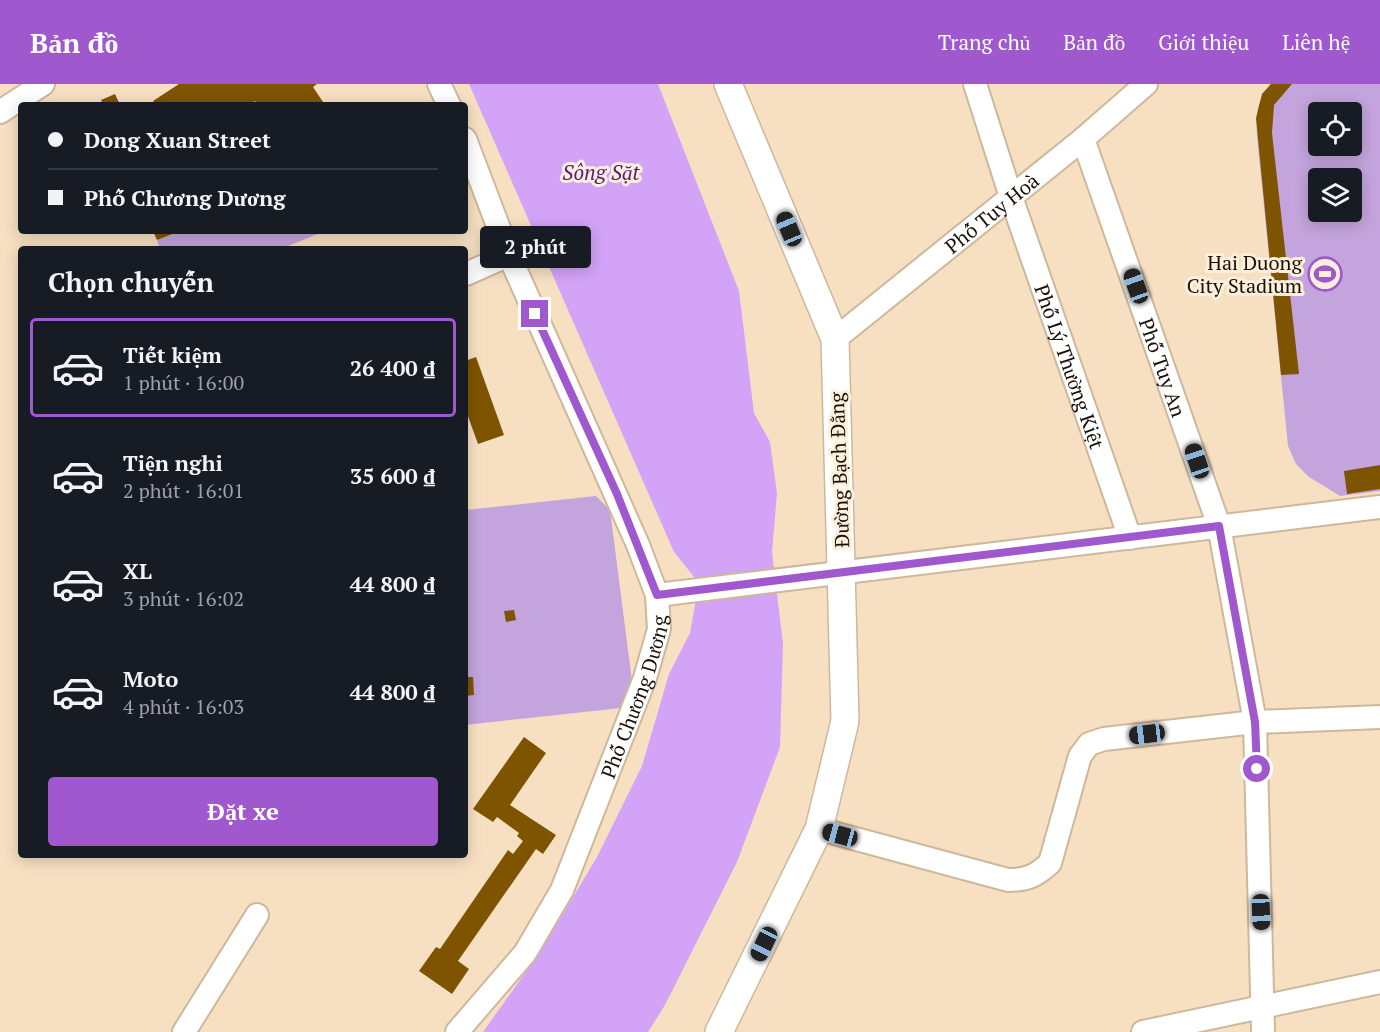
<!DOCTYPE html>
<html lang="vi">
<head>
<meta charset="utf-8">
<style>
  :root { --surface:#171b24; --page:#20242c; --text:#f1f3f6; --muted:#9ea1a6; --line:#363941; --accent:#9f58cd }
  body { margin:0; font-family:"PT Serif",serif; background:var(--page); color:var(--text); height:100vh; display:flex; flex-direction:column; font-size:22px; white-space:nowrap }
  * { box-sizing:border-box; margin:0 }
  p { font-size:20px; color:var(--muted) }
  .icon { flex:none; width:33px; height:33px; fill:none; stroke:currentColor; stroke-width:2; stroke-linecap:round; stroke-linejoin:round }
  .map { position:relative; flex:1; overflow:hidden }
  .side { position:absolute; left:18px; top:162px; width:450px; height:612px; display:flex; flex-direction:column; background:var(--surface); border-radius:6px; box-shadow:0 3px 15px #0003 }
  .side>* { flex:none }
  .banner { position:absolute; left:18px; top:18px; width:450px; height:132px; border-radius:6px; box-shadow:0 3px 15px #0003; display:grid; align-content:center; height:132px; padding:0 30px; background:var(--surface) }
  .tools { position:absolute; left:1308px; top:18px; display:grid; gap:12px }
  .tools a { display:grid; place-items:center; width:54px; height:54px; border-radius:6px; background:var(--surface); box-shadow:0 3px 15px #0003; font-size:30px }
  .end { position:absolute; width:27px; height:27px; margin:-14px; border:8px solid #9f58cd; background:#fff; box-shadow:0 0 0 3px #fff }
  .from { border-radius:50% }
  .bubble { position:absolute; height:42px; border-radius:6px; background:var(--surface); box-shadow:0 3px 15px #0003; font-size:20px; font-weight:600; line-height:42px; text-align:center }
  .car { position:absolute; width:18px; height:36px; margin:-18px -9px; border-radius:8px; box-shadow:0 0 4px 2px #0007; background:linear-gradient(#222 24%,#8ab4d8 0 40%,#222 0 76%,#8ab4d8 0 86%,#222 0) }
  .banner b { display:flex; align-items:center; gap:21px; height:57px; font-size:22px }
  .banner b+b { border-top:2px solid var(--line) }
  .banner i { width:15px; height:15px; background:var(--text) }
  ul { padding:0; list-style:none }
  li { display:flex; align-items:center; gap:18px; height:99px; margin:0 12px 9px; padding:0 18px; border:3px solid transparent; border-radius:6px }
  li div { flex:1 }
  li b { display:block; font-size:22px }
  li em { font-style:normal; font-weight:600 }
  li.selected { border-color:var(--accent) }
  li>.icon { width:54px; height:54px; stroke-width:1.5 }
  h2 { padding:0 30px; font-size:27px; line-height:72px }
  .primary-button { display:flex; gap:12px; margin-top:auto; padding:12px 30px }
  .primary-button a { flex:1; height:69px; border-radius:6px; background:var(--accent); color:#fff; font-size:24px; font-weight:600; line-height:69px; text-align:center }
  header { display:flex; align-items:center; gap:36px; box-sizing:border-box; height:84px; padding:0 30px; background:var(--accent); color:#fff }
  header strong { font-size:28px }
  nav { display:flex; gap:33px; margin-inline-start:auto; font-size:21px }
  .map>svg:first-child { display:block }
  .green { fill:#c4a4dc; fill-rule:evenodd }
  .water { fill:#d3a3f7 }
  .building { fill:#7f5400 }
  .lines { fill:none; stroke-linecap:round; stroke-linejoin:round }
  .minor-casing { stroke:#ceb89b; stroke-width:26 }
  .major-casing { stroke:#ceb89b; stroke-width:30 }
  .minor { stroke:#fff; stroke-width:22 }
  .major { stroke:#fff; stroke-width:27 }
  .route { stroke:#9f58cd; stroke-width:8 }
  .labels { text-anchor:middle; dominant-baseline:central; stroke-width:6; stroke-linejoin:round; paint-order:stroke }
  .street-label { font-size:20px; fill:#191107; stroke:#fcefdc }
  .poi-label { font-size:20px; fill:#191107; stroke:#fcefdc; text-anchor:end }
  .water-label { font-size:21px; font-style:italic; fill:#58197c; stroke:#fcefdc }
</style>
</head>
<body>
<header>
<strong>Bản đồ</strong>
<nav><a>Trang chủ</a><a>Bản đồ</a><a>Giới thiệu</a><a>Liên hệ</a></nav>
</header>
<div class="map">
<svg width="1380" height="948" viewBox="0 0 1380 948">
  <rect width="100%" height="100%" fill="#f7e0c2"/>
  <g class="green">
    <path d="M 1271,0 L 1380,0 L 1380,407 L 1340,412 L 1309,393 L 1296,380 L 1288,362 L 1257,53 C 1256,32 1256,17 1271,0 ZM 1318,28 L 1352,28 L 1352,62 L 1318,62 ZM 1318,94 L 1352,94 L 1352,128 L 1318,128 Z"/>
    <path d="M 180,147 L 325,147 L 281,165 L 160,165 L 157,156 Z"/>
    <path d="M 596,412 L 610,426 L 632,597 L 621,624 L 465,641 L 465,426 Z"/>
  </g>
  <path class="water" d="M 469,0 L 658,0 L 739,207 L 754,329 L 770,358 L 777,409 L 772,468 L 783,560 L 780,663 L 737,778 L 665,921 L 648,948 L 483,948 L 540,868 L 597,773 L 642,682 L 669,590 L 690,549 L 699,499 L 674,468 Z"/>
  <g class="building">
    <path d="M 179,0 L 317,0 L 313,3 L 325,21 L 258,21 L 255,17 L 250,21 L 156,21 L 153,17 Z"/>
    <path d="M 1271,0 L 1292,0 L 1274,21 L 1272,49 L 1299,290 L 1281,291 L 1256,34 L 1262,10 Z"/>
    <path d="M 115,10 L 120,21 L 103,21 L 101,16 Z"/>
    <path d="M 153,147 L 180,147 L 157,156 Z"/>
    <path d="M 476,273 L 504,351 L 478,360 L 465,324 L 465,277 Z"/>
    <path d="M 1380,381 L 1380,405 L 1347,410 L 1344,387 Z"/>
    <path d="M 514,526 L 516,536 L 506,538 L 504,527 Z"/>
    <path d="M 465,593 L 473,593 L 474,611 L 465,612 Z"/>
    <path d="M 524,653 L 546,669 L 510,721 L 556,751 L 543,770 L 536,765 L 458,877 L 469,885 L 452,910 L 419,887 L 436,863 L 440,865 L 508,766 L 513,770 L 523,757 L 517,752 L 519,749 L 497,733 L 493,738 L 473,725 Z"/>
  </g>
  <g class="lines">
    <defs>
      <g id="minor">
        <path d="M 439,0 L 449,21"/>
        <path id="s1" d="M 975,0 L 1011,113 L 1130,454"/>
        <path d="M 0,28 L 43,0"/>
        <path id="s2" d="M 1083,55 L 1219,442 L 1255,638 L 1263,948"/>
        <path d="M 466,190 L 509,171"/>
        <path id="s3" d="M 835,255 L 1083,55 L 1146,0"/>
        <path d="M 657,511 L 1380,423"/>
        <path d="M 819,745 L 1008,796 C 1027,796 1036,792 1050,779 L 1080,672 L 1089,660 L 1104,655 L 1255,638 L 1380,633"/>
        <path d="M 184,948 L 257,831"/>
        <path id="s4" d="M 457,948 L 525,869 L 562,806 L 645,594 L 659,545 L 657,511 L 638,461 L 509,171 L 465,55"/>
        <path d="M 1143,948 L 1380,898"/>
      </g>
      <path id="major" d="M 719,948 L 819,745 L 845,637 L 835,255 L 728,0"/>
    </defs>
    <use href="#minor" class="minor-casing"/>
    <use href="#major" class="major-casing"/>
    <use href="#minor" class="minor"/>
    <use href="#major" class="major"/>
  </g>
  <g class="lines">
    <path class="route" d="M 535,230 L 617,410 L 657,511 L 1219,442 L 1255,638 L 1257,685"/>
  </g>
  <defs>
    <symbol id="stadium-ring" viewBox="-11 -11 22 22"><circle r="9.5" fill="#fcefdc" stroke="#9f58cd" stroke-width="1.5"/><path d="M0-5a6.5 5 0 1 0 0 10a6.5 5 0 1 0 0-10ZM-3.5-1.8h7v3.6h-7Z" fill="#9f58cd"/></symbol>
  </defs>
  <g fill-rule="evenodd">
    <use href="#stadium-ring" x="1306" y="171" width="38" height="38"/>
  </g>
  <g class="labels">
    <g class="street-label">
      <text stroke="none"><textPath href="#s3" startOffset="201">Phố Tuy Hoà</textPath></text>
      <text stroke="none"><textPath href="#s1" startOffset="298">Phố Lý Thường Kiệt</textPath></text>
      <text stroke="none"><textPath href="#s2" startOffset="242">Phố Tuy An</textPath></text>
      <text transform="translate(839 386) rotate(-92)">Đường Bạch Đằng</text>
      <text stroke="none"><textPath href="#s4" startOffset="384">Phố Chương Dương</textPath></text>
    </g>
    <g class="poi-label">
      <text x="1302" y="178">Hai Duong<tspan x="1302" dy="23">City Stadium</tspan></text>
    </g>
    <g class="water-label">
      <text x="601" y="88">Sông Sặt</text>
    </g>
  </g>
</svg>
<div class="tools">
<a><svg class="icon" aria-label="locate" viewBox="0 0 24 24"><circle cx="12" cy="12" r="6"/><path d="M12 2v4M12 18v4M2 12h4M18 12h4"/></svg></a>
<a><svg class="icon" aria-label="layers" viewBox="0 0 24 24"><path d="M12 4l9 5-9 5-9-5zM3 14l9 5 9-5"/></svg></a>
</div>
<i class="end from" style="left:1257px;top:685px"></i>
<i class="end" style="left:535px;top:230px"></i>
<div class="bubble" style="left:480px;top:142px;width:111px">2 phút</div>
<i class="car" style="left:789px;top:145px;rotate:337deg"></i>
<i class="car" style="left:1136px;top:202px;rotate:340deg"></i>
<i class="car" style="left:1197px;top:377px;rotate:341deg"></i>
<i class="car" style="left:1147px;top:650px;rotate:263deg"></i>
<i class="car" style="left:840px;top:751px;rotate:285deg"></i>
<i class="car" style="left:1261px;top:828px;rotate:178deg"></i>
<i class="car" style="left:764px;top:860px;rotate:206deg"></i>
<div class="banner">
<b><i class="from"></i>Dong Xuan Street</b>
<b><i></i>Phố Chương Dương</b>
</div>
<section class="side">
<h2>Chọn chuyến</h2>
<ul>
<li class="selected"><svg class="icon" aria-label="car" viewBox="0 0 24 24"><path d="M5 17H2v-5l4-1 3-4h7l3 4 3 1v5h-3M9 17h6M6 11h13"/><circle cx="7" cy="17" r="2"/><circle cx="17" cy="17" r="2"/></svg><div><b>Tiết kiệm</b><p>1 phút · 16:00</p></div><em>26 400 ₫</em></li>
<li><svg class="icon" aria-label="car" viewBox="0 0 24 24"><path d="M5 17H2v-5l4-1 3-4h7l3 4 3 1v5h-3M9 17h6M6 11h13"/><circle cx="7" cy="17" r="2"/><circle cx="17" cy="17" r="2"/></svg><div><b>Tiện nghi</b><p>2 phút · 16:01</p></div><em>35 600 ₫</em></li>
<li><svg class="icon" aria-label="car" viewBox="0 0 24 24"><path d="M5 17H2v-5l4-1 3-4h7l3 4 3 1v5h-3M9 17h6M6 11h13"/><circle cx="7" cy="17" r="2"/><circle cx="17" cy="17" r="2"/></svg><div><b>XL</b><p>3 phút · 16:02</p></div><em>44 800 ₫</em></li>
<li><svg class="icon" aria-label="car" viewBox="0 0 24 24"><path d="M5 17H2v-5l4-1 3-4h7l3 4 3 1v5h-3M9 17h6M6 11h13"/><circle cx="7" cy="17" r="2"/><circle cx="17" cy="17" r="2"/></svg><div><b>Moto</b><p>4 phút · 16:03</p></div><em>44 800 ₫</em></li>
</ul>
<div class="primary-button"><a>Đặt xe</a></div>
</section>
</div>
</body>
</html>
